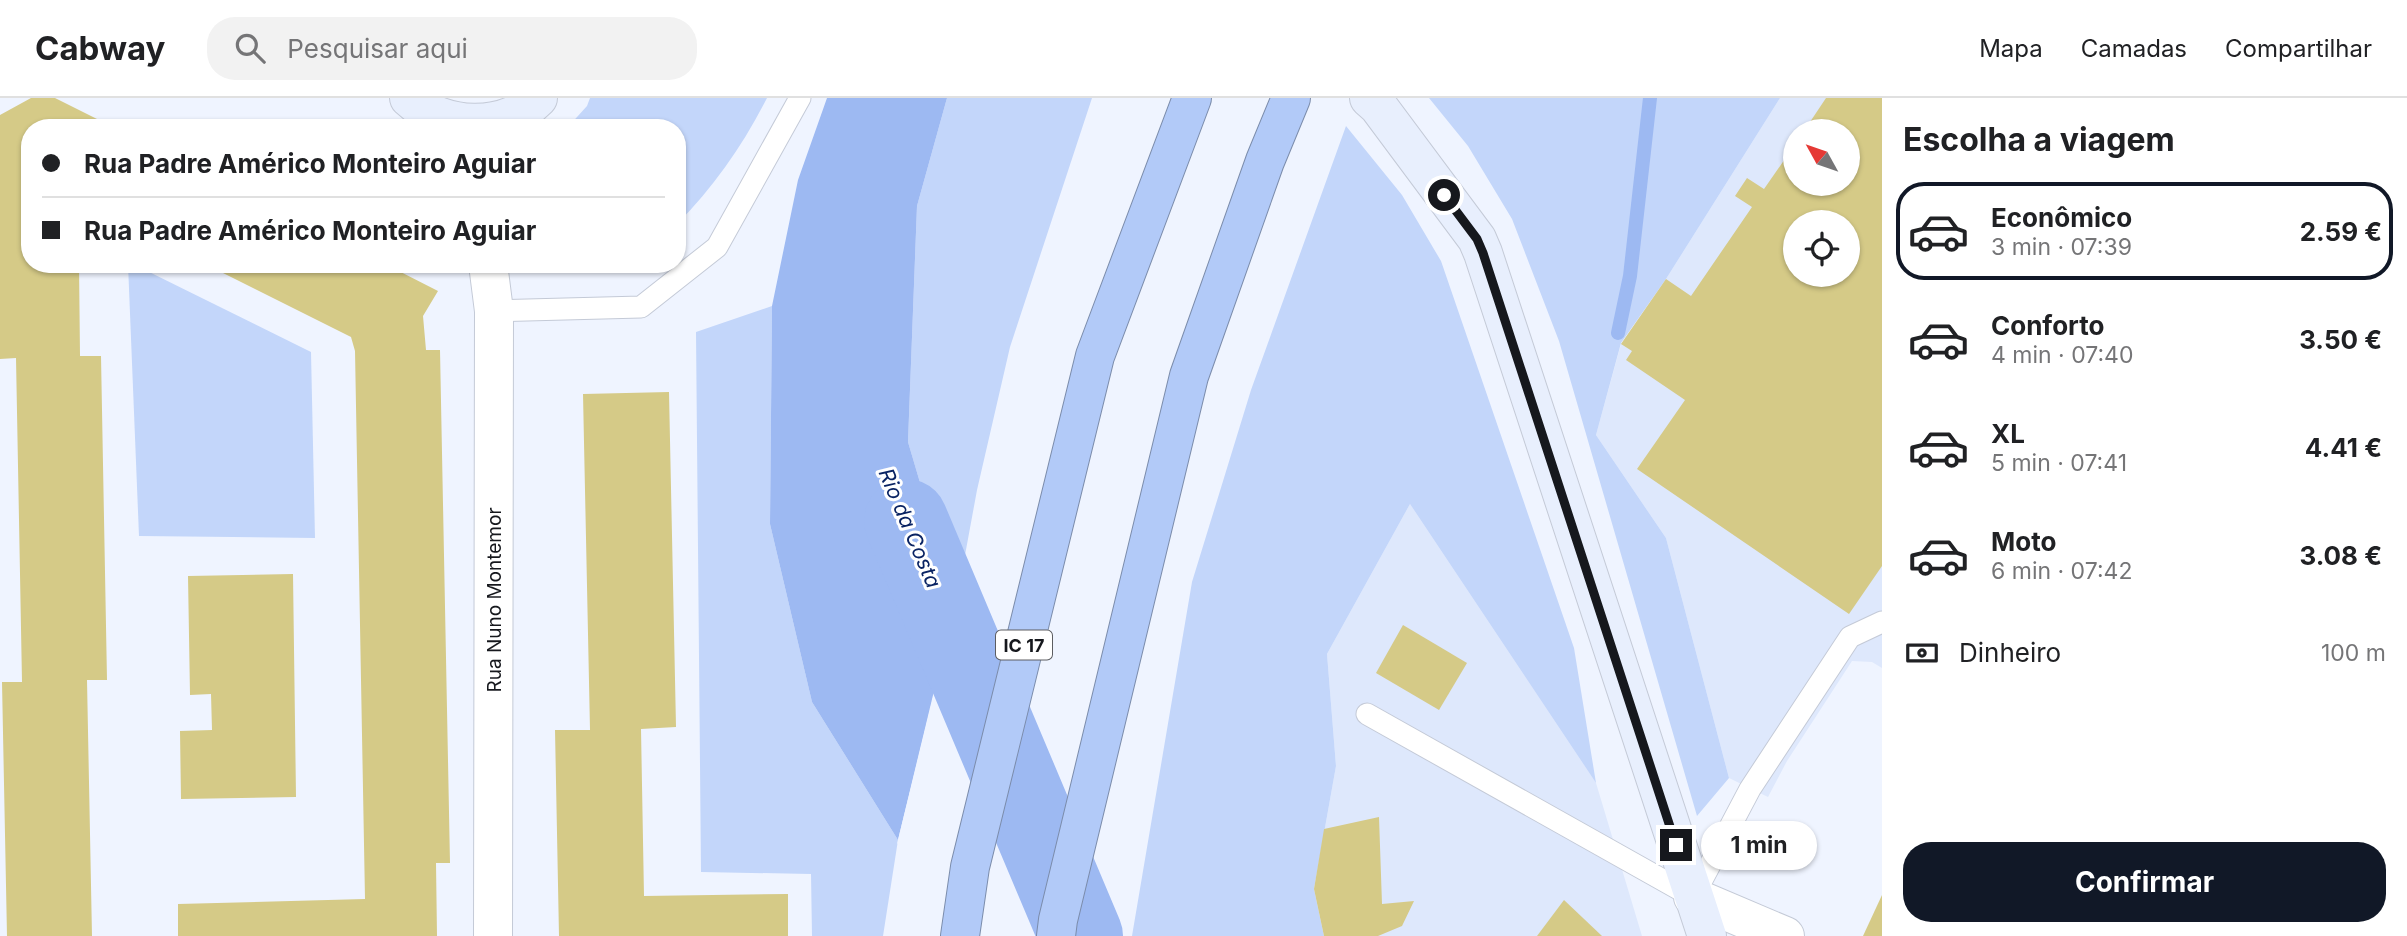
<!DOCTYPE html>
<html lang="pt">
<head>
<meta charset="utf-8">
<style>
  :root { --surface:#fff; --page:#f2f2f2; --text:#202124; --muted:#757577; --line:#e0e0e0; --accent:#111827 }
  body { margin:0; font-family:Inter,sans-serif; background:var(--page); color:var(--text); height:100vh; display:flex; flex-direction:column; font-size:26px; white-space:nowrap }
  * { box-sizing:border-box; margin:0 }
  p { font-size:23px; color:var(--muted) }
  .icon { flex:none; width:38px; height:38px; fill:none; stroke:currentColor; stroke-width:2; stroke-linecap:round; stroke-linejoin:round }
  .map { position:relative; flex:1; overflow:hidden }
  .details { display:flex; flex-direction:column; background:var(--surface); width:525px }
  .details>* { flex:none }
  .banner { position:absolute; left:21px; top:21px; width:665px; height:154px; border-radius:28px; box-shadow:0 2px 5px #0004; display:grid; align-content:center; height:154px; padding:0 21px; background:var(--surface) }
  .needle { width:46px; rotate:310deg }
  .fabs { position:absolute; left:1783px; top:21px; display:grid; gap:14px }
  .fabs a { display:grid; place-items:center; width:77px; height:77px; border-radius:50%; background:var(--surface); box-shadow:0 2px 5px #0004; font-size:35px }
  .end { position:absolute; width:32px; height:32px; margin:-16px; border:9px solid #16181d; background:#fff; box-shadow:0 0 0 4px #fff }
  .from { border-radius:50% }
  .bubble { position:absolute; height:49px; border-radius:24px; background:var(--surface); box-shadow:0 2px 5px #0004; font-size:23px; font-weight:700; line-height:49px; text-align:center }
  .banner b { display:flex; align-items:center; gap:24px; height:66px; font-size:26px }
  .banner b+b { border-top:2px solid var(--line) }
  .banner i { width:18px; height:18px; background:var(--text) }
  ul { padding:0; list-style:none }
  li { display:flex; align-items:center; gap:21px; height:98px; margin:0 14px 10px; padding:0 7px; border:4px solid transparent; border-radius:28px }
  li div { flex:1 }
  li b { display:block; font-size:26px }
  li em { font-style:normal; font-weight:700 }
  li.on { border-color:var(--accent) }
  li>.icon { width:63px; height:63px; stroke-width:1.5 }
  h2 { padding:0 21px; font-size:32px; line-height:84px }
  .pay { display:flex; align-items:center; gap:18px; height:77px; padding:0 21px; font-size:26px }
  .pay p { margin-inline-start:auto }
  .cta { display:flex; gap:14px; margin-top:auto; padding:14px 21px }
  .cta a { flex:1; height:80px; border-radius:28px; background:var(--accent); color:#fff; font-size:28px; font-weight:700; line-height:80px; text-align:center }
  header { display:flex; align-items:center; gap:42px; box-sizing:border-box; height:98px; padding:0 35px; background:var(--surface); border-bottom:2px solid var(--line) }
  header strong { font-size:33px }
  nav { display:flex; gap:38px; margin-inline-start:auto; font-size:24px }
  .search { width:490px; height:63px; background:var(--page); display:flex; align-items:center; gap:18px; box-sizing:border-box; padding:0 24px; border-radius:28px; color:var(--muted); font-size:26px }
  main { display:flex; flex:1; min-height:0 }
  .map>svg:first-child { display:block }
  .built { fill:#dee8fc; fill-rule:evenodd }
  .green { fill:#c3d6fa }
  .water { fill:#9db9f2 }
  .pier { fill:#eff4ff }
  .lines { fill:none; stroke-linecap:round; stroke-linejoin:round }
  .stream { stroke:#9db9f2; stroke-width:14 }
  .river { stroke:#9db9f2; stroke-width:84 }
  .building { fill:#d5ca87; fill-rule:evenodd }
  .lane-casing { stroke:#c4cad7; stroke-width:23 }
  .street-casing { stroke:#c4cad7; stroke-width:40 }
  .secondary-casing { stroke:#c4cad7; stroke-width:40 }
  .highway-casing { stroke:#7b8cab; stroke-width:40 }
  .lane { stroke:#fff; stroke-width:21 }
  .street { stroke:#fff; stroke-width:38 }
  .secondary { stroke:#e8effd; stroke-width:38 }
  .highway { stroke:#b2caf8; stroke-width:38 }
  .route { stroke:#16181d; stroke-width:9 }
  .labels { text-anchor:middle; dominant-baseline:central; stroke-width:6; stroke-linejoin:round; paint-order:stroke }
  .shield { fill:#fff; stroke:#5c5d61; stroke-width:2 }
  .shield-label { font-size:18px; font-weight:bold; fill:#16181d }
  .street-label { font-size:19px; fill:#16181d; stroke:#fff }
  .water-label { font-size:21px; font-style:italic; fill:#092363; stroke:#fff }
</style>
</head>
<body>
<header>
<strong>Cabway</strong>
<div class="search"><svg class="icon" aria-label="search" viewBox="0 0 24 24"><circle cx="10" cy="10" r="6"/><path d="M15 15l6 6"/></svg>Pesquisar aqui</div>
<nav><a>Mapa</a><a>Camadas</a><a>Compartilhar</a></nav>
</header>
<main>
<div class="map">
<svg width="1882" height="838" viewBox="0 0 1882 838">
  <rect width="100%" height="100%" fill="#eff4ff"/>
  <g class="built">
    <path d="M 1780,0 L 1882,0 L 1882,570 L 1872,564 L 1852,563 L 1787,663 L 1768,699 L 1729,680 L 1666,440 L 1596,337 L 1621,246 L 1666,181 ZM 1796,33 L 1848,33 L 1848,86 L 1796,86 ZM 1796,124 L 1848,124 L 1848,177 L 1796,177 Z"/>
    <path d="M 1410,406 L 1596,685 L 1642,838 L 1324,838 L 1314,791 L 1336,668 L 1327,556 Z"/>
  </g>
  <g class="green">
    <path d="M 590,0 L 767,0 C 743,47 714,89 677,126 L 677,30 L 567,30 L 587,8 Z"/>
    <path d="M 947,0 L 1092,0 L 1010,249 L 977,392 L 956,506 L 908,344 L 917,108 Z"/>
    <path d="M 1429,0 L 1780,0 L 1666,181 L 1621,245 L 1596,337 L 1666,440 L 1729,680 L 1697,718 L 1559,243 L 1512,121 L 1468,48 Z"/>
    <path d="M 1346,28 L 1402,97 L 1441,163 L 1574,550 L 1596,685 L 1410,406 L 1327,556 L 1336,668 L 1314,791 L 1324,838 L 1132,838 L 1192,484 L 1251,292 Z"/>
    <path d="M 128,166 L 133,166 L 311,254 L 315,440 L 139,438 Z"/>
    <path d="M 554,166 L 606,166 L 574,175 Z"/>
    <path d="M 772,208 L 770,426 L 812,604 L 898,742 L 883,838 L 812,838 L 811,776 L 701,774 L 696,234 Z"/>
  </g>
  <path class="water" d="M 827,0 L 947,0 L 917,108 L 908,344 L 956,506 L 898,742 L 812,604 L 770,426 L 772,208 L 798,82 Z"/>
  <path class="pier" d="M 957,498 L 959,507 L 901,743 L 897,746 Z"/>
  <g class="lines">
    <path class="stream" d="M 1618,235 L 1630,178 L 1650,0"/>
    <path class="river" d="M 906,423 L 1081,838"/>
  </g>
  <g class="building">
    <path d="M 31,0 L 55,0 L 115,30 L 30,30 L 30,166 L 79,166 L 80,258 L 101,258 L 107,582 L 87,582 L 92,838 L 7,838 L 2,584 L 22,584 L 16,260 L 0,261 L 0,17 Z"/>
    <path d="M 1826,0 L 1882,0 L 1882,468 L 1849,516 L 1637,371 L 1685,302 L 1626,262 L 1632,253 L 1621,246 L 1666,181 L 1691,198 L 1752,109 L 1735,98 L 1747,80 L 1764,91 L 1796,45 L 1796,86 L 1848,86 L 1848,33 L 1804,33 ZM 1796,124 L 1848,124 L 1848,177 L 1796,177 Z"/>
    <path d="M 205,166 L 385,166 L 438,193 L 423,218 L 426,252 L 440,252 L 450,765 L 436,765 L 437,838 L 178,838 L 178,806 L 365,801 L 355,253 L 351,239 Z"/>
    <path d="M 669,294 L 676,629 L 641,631 L 644,798 L 788,796 L 788,838 L 559,838 L 555,632 L 590,632 L 583,296 Z"/>
    <path d="M 293,476 L 296,699 L 181,701 L 180,633 L 212,632 L 211,596 L 190,597 L 188,478 Z"/>
    <path d="M 1403,527 L 1467,565 L 1439,612 L 1376,575 Z"/>
    <path d="M 1379,719 L 1382,806 L 1414,803 L 1402,828 L 1378,838 L 1324,838 L 1314,791 L 1324,731 Z"/>
    <path d="M 1882,797 L 1882,838 L 1863,838 Z"/>
    <path d="M 1564,802 L 1602,838 L 1537,838 Z"/>
  </g>
  <g class="lines">
    <defs>
      <g id="lane">
        <path d="M 494,213 L 641,209 L 717,149 L 800,0"/>
        <path d="M 1367,616 L 1693,799 L 1750,691 L 1850,539 L 1882,524"/>
      </g>
      <g id="street">
        <path d="M 488,166 L 494,213 L 493,838"/>
        <path d="M 1693,799 L 1785,838"/>
      </g>
      <g id="secondary">
        <path d="M 409,0 C 443,32 505,34 538,0"/>
        <path d="M 1369,0 L 1378,8 L 1477,141 L 1483,155 L 1707,838"/>
      </g>
      <g id="highway">
        <path d="M 960,838 L 970,769 L 1095,258 L 1192,0"/>
        <path d="M 1056,838 L 1058,822 L 1189,278 L 1265,63 L 1291,0"/>
      </g>
    </defs>
    <use href="#lane" class="lane-casing"/>
    <use href="#street" class="street-casing"/>
    <use href="#secondary" class="secondary-casing"/>
    <use href="#highway" class="highway-casing"/>
    <use href="#lane" class="lane"/>
    <use href="#street" class="street"/>
    <use href="#secondary" class="secondary"/>
    <use href="#highway" class="highway"/>
  </g>
  <g class="lines">
    <path class="route" d="M 1444,97 L 1477,141 L 1483,155 L 1676,747"/>
  </g>
  <g class="labels">
    <rect class="shield" x="996" y="532.5" width="56" height="29" rx="5"/>
    <g class="shield-label">
      <text x="1024" y="547">IC 17</text>
    </g>
    <g class="street-label">
      <text transform="translate(494 502) rotate(-90)">Rua Nuno Montemor</text>
    </g>
    <g class="water-label">
      <text transform="translate(910 430) rotate(67)">Rio da Costa</text>
    </g>
  </g>
</svg>
<div class="fabs">
<a><svg class="needle" viewBox="-14 -14 28 28"><path d="M0-13l5 13h-10z" fill="#e53935"/><path d="M0 13l5-13h-10z" fill="#757577"/></svg></a>
<a><svg class="icon" aria-label="locate" viewBox="0 0 24 24"><circle cx="12" cy="12" r="6"/><path d="M12 2v4M12 18v4M2 12h4M18 12h4"/></svg></a>
</div>
<i class="end from" style="left:1444px;top:97px"></i>
<i class="end" style="left:1676px;top:747px"></i>
<div class="bubble" style="left:1701px;top:723px;width:116px">1 min</div>
<div class="banner">
<b><i class="from"></i>Rua Padre Américo Monteiro Aguiar</b>
<b><i></i>Rua Padre Américo Monteiro Aguiar</b>
</div>
</div>
<section class="details">
<h2>Escolha a viagem</h2>
<ul>
<li class="on"><svg class="icon" aria-label="car" viewBox="0 0 24 24"><path d="M5 17H2v-5l4-1 3-4h7l3 4 3 1v5h-3M9 17h6M6 11h13"/><circle cx="7" cy="17" r="2"/><circle cx="17" cy="17" r="2"/></svg><div><b>Econômico</b><p>3 min · 07:39</p></div><em>2.59 €</em></li>
<li><svg class="icon" aria-label="car" viewBox="0 0 24 24"><path d="M5 17H2v-5l4-1 3-4h7l3 4 3 1v5h-3M9 17h6M6 11h13"/><circle cx="7" cy="17" r="2"/><circle cx="17" cy="17" r="2"/></svg><div><b>Conforto</b><p>4 min · 07:40</p></div><em>3.50 €</em></li>
<li><svg class="icon" aria-label="car" viewBox="0 0 24 24"><path d="M5 17H2v-5l4-1 3-4h7l3 4 3 1v5h-3M9 17h6M6 11h13"/><circle cx="7" cy="17" r="2"/><circle cx="17" cy="17" r="2"/></svg><div><b>XL</b><p>5 min · 07:41</p></div><em>4.41 €</em></li>
<li><svg class="icon" aria-label="car" viewBox="0 0 24 24"><path d="M5 17H2v-5l4-1 3-4h7l3 4 3 1v5h-3M9 17h6M6 11h13"/><circle cx="7" cy="17" r="2"/><circle cx="17" cy="17" r="2"/></svg><div><b>Moto</b><p>6 min · 07:42</p></div><em>3.08 €</em></li>
</ul>
<div class="pay"><svg class="icon" aria-label="cash" viewBox="0 0 24 24"><path d="M3 7h18v10H3z"/><circle cx="12" cy="12" r="2"/></svg>Dinheiro<p>100 m</p></div>
<div class="cta"><a>Confirmar</a></div>
</section>
</main>
</body>
</html>
